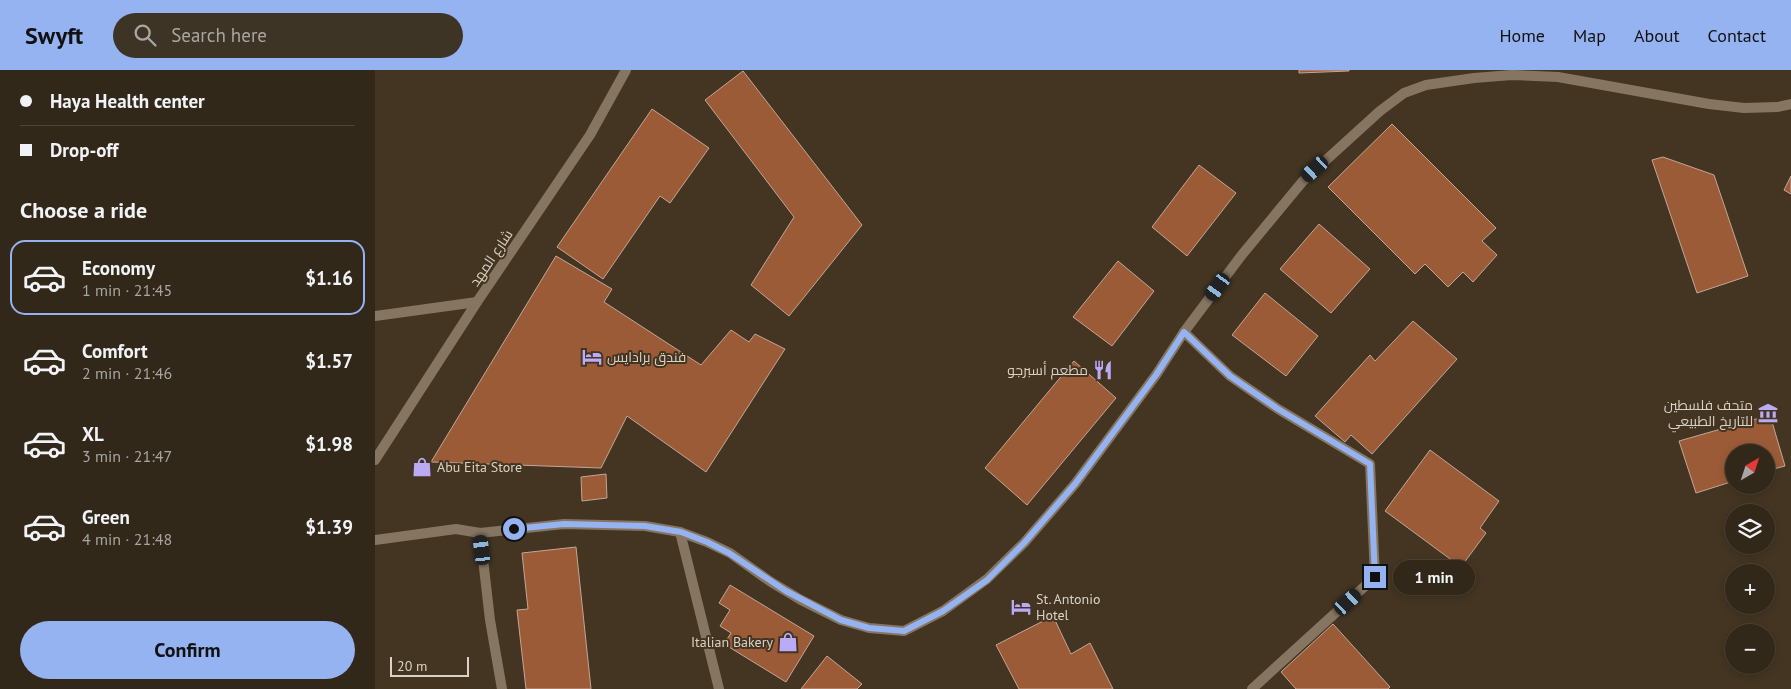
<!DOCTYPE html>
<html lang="en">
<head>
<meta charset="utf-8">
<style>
  :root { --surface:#322819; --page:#3d3426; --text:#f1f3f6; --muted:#a8a6a2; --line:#4d4438; --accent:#95b2f1 }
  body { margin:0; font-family:"PT Sans",Cairo,sans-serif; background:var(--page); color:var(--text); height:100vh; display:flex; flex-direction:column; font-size:19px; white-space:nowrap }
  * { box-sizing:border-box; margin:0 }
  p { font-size:16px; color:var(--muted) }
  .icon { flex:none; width:28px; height:28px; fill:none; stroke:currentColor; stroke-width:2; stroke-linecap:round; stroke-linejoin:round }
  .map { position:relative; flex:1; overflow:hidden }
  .side { display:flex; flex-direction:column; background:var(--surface); width:375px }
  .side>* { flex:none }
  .top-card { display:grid; align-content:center; height:110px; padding:0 20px; background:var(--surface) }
  .needle { width:32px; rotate:39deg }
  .fabs { position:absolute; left:1350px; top:374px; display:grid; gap:10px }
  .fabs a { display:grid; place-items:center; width:50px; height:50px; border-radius:50%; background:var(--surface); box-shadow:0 2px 8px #0003,0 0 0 1px var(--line); font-size:25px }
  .scale { position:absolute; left:15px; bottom:12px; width:79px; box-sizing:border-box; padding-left:5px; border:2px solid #dad2c6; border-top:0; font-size:14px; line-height:18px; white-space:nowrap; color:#dad2c6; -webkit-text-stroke:4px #433521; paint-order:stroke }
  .end { position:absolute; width:22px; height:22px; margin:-11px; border:6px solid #95b2f1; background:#111; box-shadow:0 0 0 2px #111 }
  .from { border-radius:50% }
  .bubble { position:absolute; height:35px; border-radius:18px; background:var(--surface); box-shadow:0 2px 8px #0003,0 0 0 1px var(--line); font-size:16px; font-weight:800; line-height:35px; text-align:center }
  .car { position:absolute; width:15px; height:30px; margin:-15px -8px; border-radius:6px; box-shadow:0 0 4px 1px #0007; background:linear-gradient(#222 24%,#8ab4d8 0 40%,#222 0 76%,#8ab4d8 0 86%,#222 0) }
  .top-card b { display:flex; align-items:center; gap:18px; height:48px; font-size:19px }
  .top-card b+b { border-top:1px solid var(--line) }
  .top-card i { width:12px; height:12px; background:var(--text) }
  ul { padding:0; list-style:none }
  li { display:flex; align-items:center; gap:15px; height:75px; margin:0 10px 8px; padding:0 10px; border:2px solid transparent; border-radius:15px }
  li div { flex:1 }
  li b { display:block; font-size:19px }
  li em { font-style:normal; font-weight:800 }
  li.current { border-color:var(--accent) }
  li>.icon { width:45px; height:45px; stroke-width:1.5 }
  h2 { padding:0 20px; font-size:22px; line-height:60px }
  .cta { display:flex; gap:10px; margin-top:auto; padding:10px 20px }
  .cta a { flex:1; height:58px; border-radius:30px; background:var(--accent); color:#111; font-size:20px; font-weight:800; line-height:58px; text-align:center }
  header { display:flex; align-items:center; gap:30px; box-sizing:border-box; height:70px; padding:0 25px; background:var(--accent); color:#111 }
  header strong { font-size:24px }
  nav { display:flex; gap:28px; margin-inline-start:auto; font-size:18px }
  .search { width:350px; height:45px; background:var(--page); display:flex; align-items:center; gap:12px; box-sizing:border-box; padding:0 18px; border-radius:28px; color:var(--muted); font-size:19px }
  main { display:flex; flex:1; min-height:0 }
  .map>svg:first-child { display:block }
  .building { fill:#9c5b37; stroke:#c2a699 }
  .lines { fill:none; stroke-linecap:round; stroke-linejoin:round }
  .service { stroke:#867661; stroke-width:10 }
  .minor { stroke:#867661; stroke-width:10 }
  .tertiary { stroke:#867661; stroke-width:10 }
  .route { stroke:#95b2f1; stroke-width:6 }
  .labels { text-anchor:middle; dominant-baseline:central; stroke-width:4; stroke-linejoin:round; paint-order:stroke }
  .street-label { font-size:14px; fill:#dad2c6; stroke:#433521 }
  .poi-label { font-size:14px; fill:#dad2c6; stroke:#433521; text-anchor:start }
</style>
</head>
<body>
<header>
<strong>Swyft</strong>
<div class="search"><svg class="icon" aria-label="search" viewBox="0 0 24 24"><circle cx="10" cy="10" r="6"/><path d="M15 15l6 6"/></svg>Search here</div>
<nav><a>Home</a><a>Map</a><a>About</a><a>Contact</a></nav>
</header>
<main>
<section class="side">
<div class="top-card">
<b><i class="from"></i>Haya Health center</b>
<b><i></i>Drop-off</b>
</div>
<h2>Choose a ride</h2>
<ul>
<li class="current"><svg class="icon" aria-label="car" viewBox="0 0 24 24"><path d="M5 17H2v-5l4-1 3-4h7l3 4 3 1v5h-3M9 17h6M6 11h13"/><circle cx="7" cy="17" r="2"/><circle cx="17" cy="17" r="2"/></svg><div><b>Economy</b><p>1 min · 21:45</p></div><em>$1.16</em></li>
<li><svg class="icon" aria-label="car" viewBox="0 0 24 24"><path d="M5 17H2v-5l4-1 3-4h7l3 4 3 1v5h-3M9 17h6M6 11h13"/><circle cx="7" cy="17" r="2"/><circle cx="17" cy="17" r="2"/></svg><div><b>Comfort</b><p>2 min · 21:46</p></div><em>$1.57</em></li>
<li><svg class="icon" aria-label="car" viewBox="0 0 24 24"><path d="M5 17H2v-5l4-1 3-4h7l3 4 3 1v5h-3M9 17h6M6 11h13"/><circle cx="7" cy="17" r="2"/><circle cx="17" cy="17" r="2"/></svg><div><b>XL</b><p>3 min · 21:47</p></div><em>$1.98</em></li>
<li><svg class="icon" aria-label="car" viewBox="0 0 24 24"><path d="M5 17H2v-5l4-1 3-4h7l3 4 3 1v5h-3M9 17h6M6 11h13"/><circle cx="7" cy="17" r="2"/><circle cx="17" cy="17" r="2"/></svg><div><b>Green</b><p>4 min · 21:48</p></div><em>$1.39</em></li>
</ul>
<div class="cta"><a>Confirm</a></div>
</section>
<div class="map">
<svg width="1416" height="619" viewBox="0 0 1416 619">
  <rect width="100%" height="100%" fill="#433521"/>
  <g class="building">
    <path d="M 924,0 L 974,0 L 974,1 L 924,3 Z"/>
    <path d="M 368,1 L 487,155 L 414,246 L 376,215 L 419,147 L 330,30 Z"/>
    <path d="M 277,39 L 334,78 L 295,133 L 285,126 L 228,209 L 182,177 Z"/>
    <path d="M 1017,54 L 1121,158 L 1107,171 L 1122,185 L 1098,212 L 1088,202 L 1073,217 L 1050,194 L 1040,204 L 953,117 Z"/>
    <path d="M 1288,87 L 1339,105 L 1373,206 L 1322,223 L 1277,90 Z"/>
    <path d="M 824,95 L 861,123 L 812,186 L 777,157 Z"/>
    <path d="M 1416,106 L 1416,124 L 1409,120 Z"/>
    <path d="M 944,154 L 995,199 L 956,243 L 905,199 Z"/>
    <path d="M 181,186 L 237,219 L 229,232 L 326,295 L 356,260 L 374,272 L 380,264 L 410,279 L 331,402 L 252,346 L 226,398 L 56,392 Z"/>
    <path d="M 743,191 L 779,221 L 737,276 L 698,247 Z"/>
    <path d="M 890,223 L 943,266 L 911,306 L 857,265 Z"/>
    <path d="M 1038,251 L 1082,289 L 997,384 L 976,365 L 970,372 L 940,346 L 995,285 L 1000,291 Z"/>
    <path d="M 699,291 L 741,328 L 652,435 L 610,398 Z"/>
    <path d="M 1395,345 L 1410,396 L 1391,401 L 1391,382 L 1359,382 L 1359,411 L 1321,423 L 1304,371 Z"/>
    <path d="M 1055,380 L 1124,431 L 1105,458 L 1111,463 L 1086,497 L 1010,441 Z"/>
    <path d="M 231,404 L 232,428 L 207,431 L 206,407 Z"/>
    <path d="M 201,477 L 216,619 L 151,619 L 142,540 L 153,539 L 147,483 Z"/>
    <path d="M 355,515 L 439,566 L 411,612 L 349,574 L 356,563 L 345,556 L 355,540 L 344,533 Z"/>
    <path d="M 678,546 L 696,584 L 715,573 L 738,619 L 644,619 L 621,575 Z"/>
    <path d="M 958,554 L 1015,617 L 1013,619 L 921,619 L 906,602 Z"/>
    <path d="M 452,586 L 487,614 L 482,619 L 426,619 Z"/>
  </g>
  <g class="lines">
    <path class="service" d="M 0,246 L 102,232"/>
    <g class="minor">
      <path d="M 809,262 L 855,306 L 903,339 L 995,394 L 1000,507 L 877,619"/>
      <path d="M 305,462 L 344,619"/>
      <path d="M 105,463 L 115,550 L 127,619"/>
      <path d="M 0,470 L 81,459 L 105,463 L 189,454 L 270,456 L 305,462 L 332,472 L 355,483 L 396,512 L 426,530 L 466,550 L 494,558 L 529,561 L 568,541 L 612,509 L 649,473 L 700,414 L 781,305 L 809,262 L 866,186 L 928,111 L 1005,41 L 1029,23 L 1051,15 L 1099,8 L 1137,5 L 1183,7 L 1334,34 L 1369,38 L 1403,37 L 1416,34"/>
    </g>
    <path class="tertiary" d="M 0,390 L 102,232 L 215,65 L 251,0"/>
  </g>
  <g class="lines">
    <path class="route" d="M 139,459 L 189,454 L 270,456 L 306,462 L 332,472 L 354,483 L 411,521 L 466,550 L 494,558 L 529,561 L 568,541 L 612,510 L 649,473 L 700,414 L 781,305 L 809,262 L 855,306 L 903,339 L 995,394 L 1000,507"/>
  </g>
  <defs>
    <symbol id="hotel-bare" viewBox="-9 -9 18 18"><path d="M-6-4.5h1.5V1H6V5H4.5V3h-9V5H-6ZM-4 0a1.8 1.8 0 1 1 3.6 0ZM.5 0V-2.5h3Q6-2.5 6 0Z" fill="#bbaaf6" stroke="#433521" stroke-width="2.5" paint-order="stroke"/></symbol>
    <symbol id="restaurant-bare" viewBox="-9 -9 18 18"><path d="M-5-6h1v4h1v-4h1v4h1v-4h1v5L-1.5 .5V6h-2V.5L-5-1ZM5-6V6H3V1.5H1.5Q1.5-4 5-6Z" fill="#bbaaf6" stroke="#433521" stroke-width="2.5" paint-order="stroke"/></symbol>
    <symbol id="museum-bare" viewBox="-9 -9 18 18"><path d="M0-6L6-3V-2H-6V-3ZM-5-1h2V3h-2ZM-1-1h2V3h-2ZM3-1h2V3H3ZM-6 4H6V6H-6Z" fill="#bbaaf6" stroke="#433521" stroke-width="2.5" paint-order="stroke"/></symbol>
    <symbol id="shop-bare" viewBox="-9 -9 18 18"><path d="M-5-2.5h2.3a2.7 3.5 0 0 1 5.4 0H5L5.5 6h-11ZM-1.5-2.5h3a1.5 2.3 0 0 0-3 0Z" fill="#bbaaf6" stroke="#433521" stroke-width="2.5" paint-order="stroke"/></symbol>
  </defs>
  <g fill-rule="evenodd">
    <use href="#hotel-bare" x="203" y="273" width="28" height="28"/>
    <use href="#restaurant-bare" x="714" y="286" width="28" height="28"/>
    <use href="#museum-bare" x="1379" y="329" width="28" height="28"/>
    <use href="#shop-bare" x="33" y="383" width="28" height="28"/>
    <use href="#hotel-bare" x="632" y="523" width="28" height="28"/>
    <use href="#shop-bare" x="399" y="558" width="28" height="28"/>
  </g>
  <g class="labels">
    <g class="street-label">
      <text transform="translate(116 188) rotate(-56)">شارع المهد</text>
    </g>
    <g class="poi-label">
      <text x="232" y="287">فندق برادايس</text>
      <text x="713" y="300" text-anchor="end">مطعم أسبرجو</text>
      <text x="1378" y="335" text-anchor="end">متحف فلسطين<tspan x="1378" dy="16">للتاريخ الطبيعي</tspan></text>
      <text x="62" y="397">Abu Eita Store</text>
      <text x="661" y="529">St. Antonio<tspan x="661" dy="16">Hotel</tspan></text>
      <text x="398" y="572" text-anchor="end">Italian Bakery</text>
    </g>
  </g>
</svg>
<div class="fabs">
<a><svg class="needle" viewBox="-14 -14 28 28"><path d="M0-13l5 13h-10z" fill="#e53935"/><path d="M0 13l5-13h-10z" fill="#a8a6a2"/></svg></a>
<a><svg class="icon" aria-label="layers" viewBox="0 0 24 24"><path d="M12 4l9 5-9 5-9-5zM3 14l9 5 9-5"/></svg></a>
<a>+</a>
<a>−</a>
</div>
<div class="scale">20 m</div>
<i class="end from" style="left:139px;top:459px"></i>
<i class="end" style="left:1000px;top:507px"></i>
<div class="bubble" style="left:1018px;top:490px;width:82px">1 min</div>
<i class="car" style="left:940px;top:99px;rotate:228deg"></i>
<i class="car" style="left:843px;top:217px;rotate:216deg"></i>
<i class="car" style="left:107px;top:480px;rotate:353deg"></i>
<i class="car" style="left:973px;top:532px;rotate:48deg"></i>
</div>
</main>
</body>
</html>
